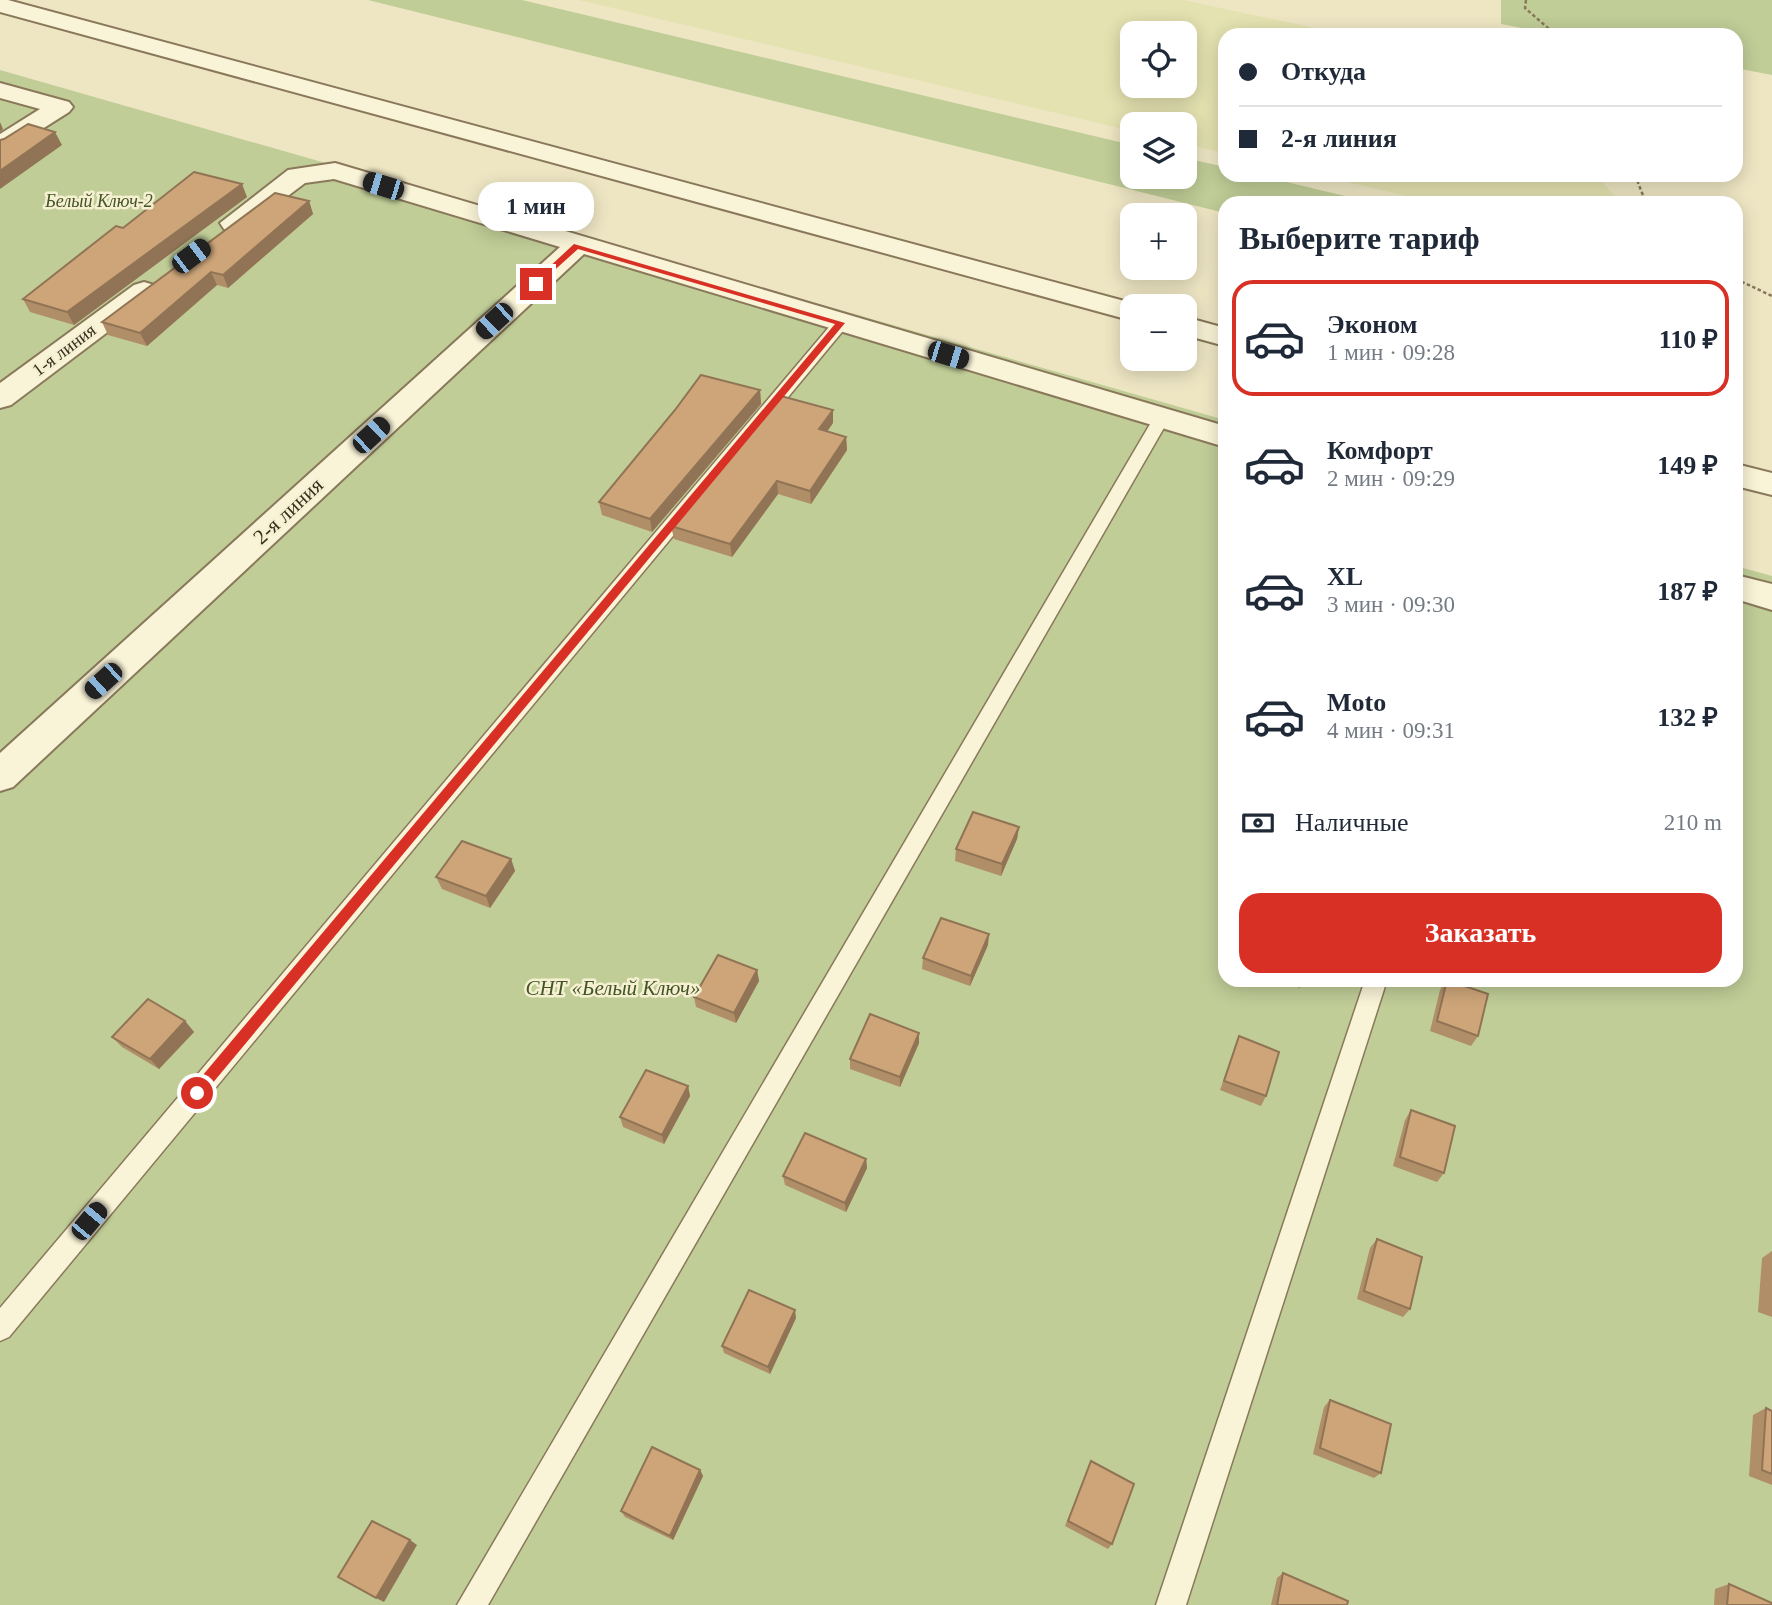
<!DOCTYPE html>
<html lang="ru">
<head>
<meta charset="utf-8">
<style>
  :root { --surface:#fff; --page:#f6f6f7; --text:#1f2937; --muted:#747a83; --line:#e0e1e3; --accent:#d93025 }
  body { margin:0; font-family:Georgia,serif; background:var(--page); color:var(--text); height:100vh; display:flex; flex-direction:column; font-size:26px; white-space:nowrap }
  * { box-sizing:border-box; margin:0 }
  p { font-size:23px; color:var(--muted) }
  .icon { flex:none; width:38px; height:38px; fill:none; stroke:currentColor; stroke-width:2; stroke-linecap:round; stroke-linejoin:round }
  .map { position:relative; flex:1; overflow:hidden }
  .side { position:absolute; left:1218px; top:196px; width:525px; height:791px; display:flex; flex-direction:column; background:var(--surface); border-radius:21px; box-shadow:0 4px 18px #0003 }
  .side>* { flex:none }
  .top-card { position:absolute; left:1218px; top:28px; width:525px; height:154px; border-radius:21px; box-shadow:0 4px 18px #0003; display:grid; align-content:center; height:154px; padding:0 21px; background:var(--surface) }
  .controls { position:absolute; left:1120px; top:21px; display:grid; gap:14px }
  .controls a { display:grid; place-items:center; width:77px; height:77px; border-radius:14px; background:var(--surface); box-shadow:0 4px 18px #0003; font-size:35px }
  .end { position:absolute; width:32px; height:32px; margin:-16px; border:9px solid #d93025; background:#fff; box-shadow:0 0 0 4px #fff }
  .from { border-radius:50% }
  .bubble { position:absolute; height:49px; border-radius:21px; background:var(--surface); box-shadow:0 4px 18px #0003; font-size:23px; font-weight:800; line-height:49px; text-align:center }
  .car { position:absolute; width:21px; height:42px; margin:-21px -10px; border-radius:9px; box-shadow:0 0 5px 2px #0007; background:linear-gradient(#222 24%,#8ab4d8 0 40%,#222 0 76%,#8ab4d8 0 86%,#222 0) }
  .top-card b { display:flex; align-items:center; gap:24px; height:66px; font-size:26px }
  .top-card b+b { border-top:2px solid var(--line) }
  .top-card i { width:18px; height:18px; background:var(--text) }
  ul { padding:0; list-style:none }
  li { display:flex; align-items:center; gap:21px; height:116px; margin:0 14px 10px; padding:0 7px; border:4px solid transparent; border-radius:21px }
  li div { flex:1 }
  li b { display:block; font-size:26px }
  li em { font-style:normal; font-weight:800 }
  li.selected { border-color:var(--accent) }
  li>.icon { width:63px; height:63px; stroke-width:1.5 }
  h2 { padding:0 21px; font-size:32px; line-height:84px }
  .pay { display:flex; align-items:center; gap:18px; height:77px; padding:0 21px; font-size:26px }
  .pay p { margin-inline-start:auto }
  .primary-button { display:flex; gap:14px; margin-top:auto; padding:14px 21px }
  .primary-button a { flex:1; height:80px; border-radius:21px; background:var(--accent); color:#fff; font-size:28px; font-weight:800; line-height:80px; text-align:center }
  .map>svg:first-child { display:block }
  .farmland { fill:#e4e2b0; fill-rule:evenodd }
  .green { fill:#c0cd97 }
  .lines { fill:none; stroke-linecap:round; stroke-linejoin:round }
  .lane-casing { stroke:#89785a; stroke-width:3 }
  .street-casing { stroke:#89785a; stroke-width:4 }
  .path { stroke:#89785a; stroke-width:2.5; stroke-dasharray:3.5 2.5; stroke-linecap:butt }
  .lane { fill:#f9f3d7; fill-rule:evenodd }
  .street { fill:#f9f3d7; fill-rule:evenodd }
  .wall { fill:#b08e68 }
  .shaded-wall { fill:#907455 }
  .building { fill:#cda579; stroke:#907455; stroke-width:2 }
  .route { fill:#d93025 }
  .labels { text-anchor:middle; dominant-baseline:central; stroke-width:5; stroke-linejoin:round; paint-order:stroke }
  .far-park-label { font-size:18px; font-style:italic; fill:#435524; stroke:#f6f0d3 }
  .far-street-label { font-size:18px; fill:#392e1e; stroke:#f6f0d3 }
  .street-label { font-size:21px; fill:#392e1e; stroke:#f6f0d3 }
  .park-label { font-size:21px; font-style:italic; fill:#435524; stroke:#f6f0d3 }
</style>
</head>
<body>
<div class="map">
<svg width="1772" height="1605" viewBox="0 0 1772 1605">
  <rect width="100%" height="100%" fill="#eee6c3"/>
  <g class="farmland">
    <path d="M 579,0 L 1183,0 L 1348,35 L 1225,35 L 1225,153 L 1185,144 L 1185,124 L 1132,124 L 1132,131 ZM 1132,33 L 1185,33 L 1185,86 L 1132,86 Z"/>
    <path d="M 1317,175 L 1597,175 L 1616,198 L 1616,203 L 1436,203 Z"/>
  </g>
  <g class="green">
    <path d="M 368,0 L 522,0 L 1132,145 L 1132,177 L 1185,177 L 1185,158 L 1225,167 L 1225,175 L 1257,175 L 1374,203 L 1225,203 L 1225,213 Z"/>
    <path d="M 1501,0 L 1772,0 L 1772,75 L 1736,68 L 1736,35 L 1560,35 L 1501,24 Z"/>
    <path d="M 0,70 L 1225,420 L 1225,980 L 1736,980 L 1736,566 L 1772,576 L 1772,1605 L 0,1605 Z"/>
  </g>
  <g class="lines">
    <defs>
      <g id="lane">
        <path d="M 841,318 L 849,323 L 847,326 L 9,1337 L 0,1341 L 0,1308 L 835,320 Z"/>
        <path d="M 1161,413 L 1169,419 L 488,1605 L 457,1605 L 1153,419 Z"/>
        <path d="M 1365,980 L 1387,980 L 1186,1605 L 1156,1605 Z"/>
      </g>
      <g id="street">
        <path d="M 0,0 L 8,0 L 1143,306 L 1132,306 L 1132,321 L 1122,318 L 0,12 Z"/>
        <path d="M 0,83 L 69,102 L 73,107 L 69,112 L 9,150 L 0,153 L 0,134 L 40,109 L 0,98 Z"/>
        <path d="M 335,163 L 1225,426 L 1225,447 L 584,254 L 13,787 L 0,791 L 0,753 L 560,247 L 334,179 L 305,183 L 244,229 L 234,231 L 224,229 L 220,223 L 288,170 Z"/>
        <path d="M 144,282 L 154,285 L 158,291 L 154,297 L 11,405 L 0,408 L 0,383 L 134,285 Z"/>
        <path d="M 1185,317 L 1225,328 L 1225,346 L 1185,335 Z"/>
        <path d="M 1736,464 L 1772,473 L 1772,495 L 1736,486 Z"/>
        <path d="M 1736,575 L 1772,584 L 1772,610 L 1736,599 Z"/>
      </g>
    </defs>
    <use href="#lane" class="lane-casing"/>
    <use href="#street" class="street-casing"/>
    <g class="path">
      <path d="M 1526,0 L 1525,8 L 1556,35"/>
      <path d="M 1635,175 L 1646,203"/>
      <path d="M 1736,279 L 1772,296"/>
    </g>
    <use href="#lane" class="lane"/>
    <use href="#street" class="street"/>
  </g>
  <g class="wall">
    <path d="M 247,197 L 74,325 L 30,312 L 23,299 L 123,228 Z"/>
    <path d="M 309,201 L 313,214 L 228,288 L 217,285 L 147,346 L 108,335 L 102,322 Z"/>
    <path d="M 760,390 L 761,404 L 652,532 L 602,515 L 599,502 L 675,410 Z"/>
    <path d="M 833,423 L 827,431 L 846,437 L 847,450 L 811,504 L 778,494 L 732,557 L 674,539 L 671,526 Z"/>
    <path d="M 1019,827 L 1017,839 L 1001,876 L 955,861 L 956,849 Z"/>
    <path d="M 511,859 L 515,871 L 490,908 L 442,889 L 436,877 Z"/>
    <path d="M 988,945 L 970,986 L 922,969 L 923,958 Z"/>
    <path d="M 757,970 L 759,981 L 736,1023 L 696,1007 L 694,997 Z"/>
    <path d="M 1279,980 L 1304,980 L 1300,988 Z"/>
    <path d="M 1446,980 L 1478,1036 L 1471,1046 L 1430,1031 L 1440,990 Z"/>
    <path d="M 185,1021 L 194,1032 L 159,1069 L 122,1047 L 112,1037 Z"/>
    <path d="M 1239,1036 L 1266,1096 L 1261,1106 L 1220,1090 Z"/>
    <path d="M 919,1043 L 900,1087 L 850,1069 L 850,1059 Z"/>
    <path d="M 688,1086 L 690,1096 L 664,1144 L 623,1127 L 620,1117 Z"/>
    <path d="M 1411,1110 L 1444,1173 L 1437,1182 L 1393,1166 L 1405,1120 Z"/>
    <path d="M 866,1159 L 867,1168 L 846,1212 L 785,1185 L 783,1176 Z"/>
    <path d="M 1377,1239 L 1410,1309 L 1403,1317 L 1357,1299 L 1370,1248 Z"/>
    <path d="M 1772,1251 L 1772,1317 L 1758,1312 L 1762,1258 Z"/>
    <path d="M 796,1318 L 770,1374 L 724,1353 L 722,1346 Z"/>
    <path d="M 1330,1400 L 1381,1473 L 1374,1478 L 1313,1454 L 1324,1407 Z"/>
    <path d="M 1766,1408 L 1772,1411 L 1772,1485 L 1749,1476 L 1753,1415 Z"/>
    <path d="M 1091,1461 L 1112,1544 L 1108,1549 L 1065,1526 Z"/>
    <path d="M 700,1470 L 703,1476 L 673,1540 L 625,1517 L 621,1511 Z"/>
    <path d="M 1283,1573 L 1347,1605 L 1271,1605 L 1277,1578 Z"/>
    <path d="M 1729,1584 L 1772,1605 L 1714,1605 L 1715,1589 Z"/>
  </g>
  <g class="shaded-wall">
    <path d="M 0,122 L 3,129 L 0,132 Z"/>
    <path d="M 55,132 L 62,145 L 0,189 L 0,171 Z"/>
    <path d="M 242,184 L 247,197 L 74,325 L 67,312 Z"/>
    <path d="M 309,201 L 313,214 L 228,288 L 223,275 Z"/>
    <path d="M 211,272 L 217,285 L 147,346 L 140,333 Z"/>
    <path d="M 760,390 L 761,404 L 652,532 L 650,519 Z"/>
    <path d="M 833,410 L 833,423 L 820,442 L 819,429 Z"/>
    <path d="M 846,437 L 847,450 L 811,504 L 810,491 Z"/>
    <path d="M 777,481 L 778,494 L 732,557 L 730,544 Z"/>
    <path d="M 1019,827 L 1017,839 L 1001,876 L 1002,864 Z"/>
    <path d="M 511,859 L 515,871 L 490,908 L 486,896 Z"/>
    <path d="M 989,934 L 988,945 L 970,986 L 971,976 Z"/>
    <path d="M 757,970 L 759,981 L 736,1023 L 734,1013 Z"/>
    <path d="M 185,1021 L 194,1032 L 159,1069 L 150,1059 Z"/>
    <path d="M 919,1033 L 919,1043 L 900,1087 L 900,1077 Z"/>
    <path d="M 688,1086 L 690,1096 L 664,1144 L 662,1135 Z"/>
    <path d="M 866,1159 L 867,1168 L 846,1212 L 845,1203 Z"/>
    <path d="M 795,1310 L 796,1318 L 770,1374 L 768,1367 Z"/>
    <path d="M 700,1470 L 703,1476 L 673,1540 L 670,1536 Z"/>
    <path d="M 410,1540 L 417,1545 L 384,1602 L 376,1598 Z"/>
  </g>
  <g class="building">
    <path d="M 28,124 L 55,132 L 0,171 L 0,140 L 4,139 Z"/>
    <path d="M 194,172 L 242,184 L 67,312 L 23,299 L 116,226 L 123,228 Z"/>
    <path d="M 275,193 L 309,201 L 223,275 L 211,272 L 140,333 L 102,322 Z"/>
    <path d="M 701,375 L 760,390 L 650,519 L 599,502 L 675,410 Z"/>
    <path d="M 781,396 L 833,410 L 819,429 L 846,437 L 810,491 L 777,481 L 730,544 L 671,526 Z"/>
    <path d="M 973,812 L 1019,827 L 1002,864 L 956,849 Z"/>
    <path d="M 462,841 L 511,859 L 486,896 L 436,877 Z"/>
    <path d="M 941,918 L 989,934 L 971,976 L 923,958 Z"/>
    <path d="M 718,955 L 757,970 L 734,1013 L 694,997 Z"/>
    <path d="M 1447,980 L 1488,994 L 1478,1036 L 1437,1021 Z"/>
    <path d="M 148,999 L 185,1021 L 150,1059 L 112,1037 Z"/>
    <path d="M 870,1014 L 919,1033 L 900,1077 L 850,1059 Z"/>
    <path d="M 1239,1036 L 1279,1052 L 1266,1096 L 1224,1081 Z"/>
    <path d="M 646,1070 L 688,1086 L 662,1135 L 620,1117 Z"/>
    <path d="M 1411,1110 L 1455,1126 L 1444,1173 L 1400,1157 Z"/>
    <path d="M 805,1133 L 866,1159 L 845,1203 L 783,1176 Z"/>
    <path d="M 1377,1239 L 1422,1257 L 1410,1309 L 1364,1291 Z"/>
    <path d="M 749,1290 L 795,1310 L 768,1367 L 722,1346 Z"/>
    <path d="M 1330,1400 L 1391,1424 L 1381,1473 L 1320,1448 Z"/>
    <path d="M 1766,1408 L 1772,1411 L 1772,1474 L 1762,1470 Z"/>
    <path d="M 652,1447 L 700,1470 L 670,1536 L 621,1511 Z"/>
    <path d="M 1091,1461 L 1134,1484 L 1112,1544 L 1068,1521 Z"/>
    <path d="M 372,1521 L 410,1540 L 376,1598 L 338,1577 Z"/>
    <path d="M 1283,1573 L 1348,1601 L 1347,1605 L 1277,1605 Z"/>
    <path d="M 1729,1584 L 1772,1603 L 1772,1605 L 1727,1605 Z"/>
  </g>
  <path class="route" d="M 574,244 L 845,323 L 201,1097 L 192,1097 L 192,1088 L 835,324 L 578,249 L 538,285 L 533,285 L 533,282 Z"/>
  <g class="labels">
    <g class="far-park-label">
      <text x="99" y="201">Белый Ключ-2</text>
    </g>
    <g class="far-street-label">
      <text transform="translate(64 350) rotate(-37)">1-я линия</text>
    </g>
    <g class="street-label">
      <text transform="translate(288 511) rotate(-43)">2-я линия</text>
    </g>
    <g class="park-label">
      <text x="613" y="988">СНТ «Белый Ключ»</text>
    </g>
  </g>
</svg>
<div class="controls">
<a><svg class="icon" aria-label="locate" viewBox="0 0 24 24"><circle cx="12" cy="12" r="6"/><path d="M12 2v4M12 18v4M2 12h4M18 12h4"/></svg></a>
<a><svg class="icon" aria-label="layers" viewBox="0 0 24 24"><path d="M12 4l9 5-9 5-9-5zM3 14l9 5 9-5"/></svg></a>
<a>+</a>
<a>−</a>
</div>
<i class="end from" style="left:197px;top:1093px"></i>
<i class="end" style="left:536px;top:284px"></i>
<div class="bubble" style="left:478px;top:182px;width:116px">1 мин</div>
<i class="car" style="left:383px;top:186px;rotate:287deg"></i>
<i class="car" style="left:191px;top:256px;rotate:53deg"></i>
<i class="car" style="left:494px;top:321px;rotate:227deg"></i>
<i class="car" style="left:948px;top:355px;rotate:107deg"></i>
<i class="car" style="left:371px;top:435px;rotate:47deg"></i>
<i class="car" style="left:103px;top:681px;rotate:228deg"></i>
<i class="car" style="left:89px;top:1221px;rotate:40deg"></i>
<div class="top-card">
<b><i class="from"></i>Откуда</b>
<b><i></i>2-я линия</b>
</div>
<section class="side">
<h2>Выберите тариф</h2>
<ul>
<li class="selected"><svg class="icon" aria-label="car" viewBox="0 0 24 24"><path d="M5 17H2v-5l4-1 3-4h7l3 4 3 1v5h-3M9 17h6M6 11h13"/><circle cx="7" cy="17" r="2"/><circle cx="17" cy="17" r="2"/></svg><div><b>Эконом</b><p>1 мин · 09:28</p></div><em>110 ₽</em></li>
<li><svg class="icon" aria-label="car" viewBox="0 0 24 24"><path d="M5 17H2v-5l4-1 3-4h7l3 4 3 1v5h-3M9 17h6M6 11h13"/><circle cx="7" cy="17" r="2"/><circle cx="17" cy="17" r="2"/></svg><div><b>Комфорт</b><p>2 мин · 09:29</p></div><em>149 ₽</em></li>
<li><svg class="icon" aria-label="car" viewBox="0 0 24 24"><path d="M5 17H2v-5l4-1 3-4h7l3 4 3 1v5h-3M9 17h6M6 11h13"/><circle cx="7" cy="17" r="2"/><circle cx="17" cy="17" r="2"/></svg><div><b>XL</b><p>3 мин · 09:30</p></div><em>187 ₽</em></li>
<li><svg class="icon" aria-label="car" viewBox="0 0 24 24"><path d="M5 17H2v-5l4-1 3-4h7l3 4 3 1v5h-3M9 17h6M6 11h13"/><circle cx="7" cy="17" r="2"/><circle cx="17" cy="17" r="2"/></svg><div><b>Moto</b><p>4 мин · 09:31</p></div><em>132 ₽</em></li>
</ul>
<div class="pay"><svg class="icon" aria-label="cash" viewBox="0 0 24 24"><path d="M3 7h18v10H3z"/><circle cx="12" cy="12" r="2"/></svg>Наличные<p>210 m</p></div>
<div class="primary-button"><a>Заказать</a></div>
</section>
</div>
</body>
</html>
